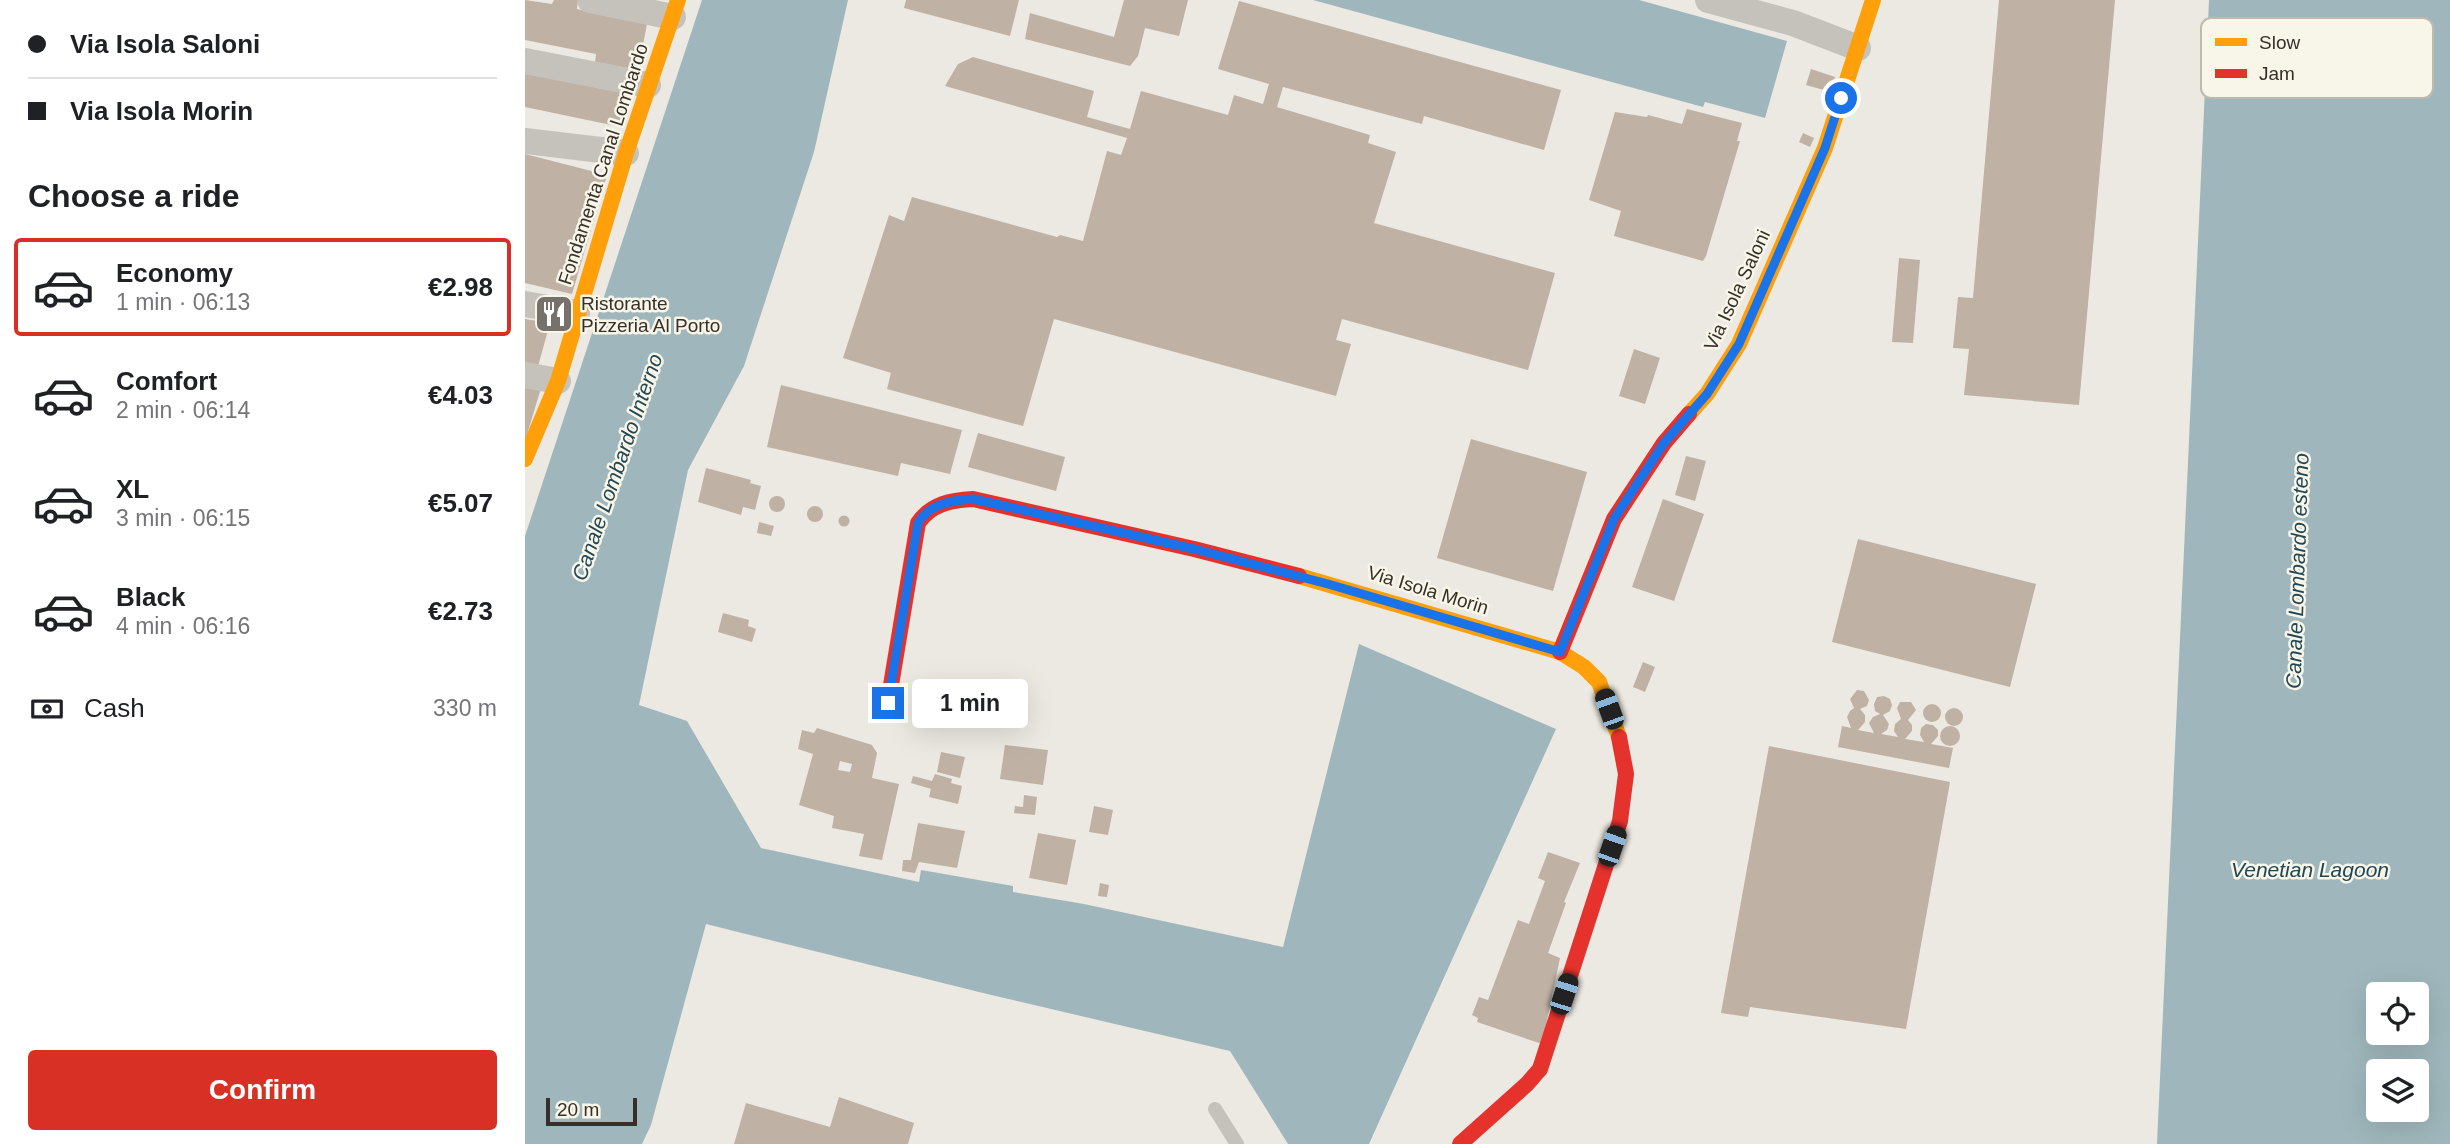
<!DOCTYPE html>
<html lang="en">
<head>
<meta charset="utf-8">
<style>
  :root { --surface:#fff; --page:#f6f6f6; --text:#202124; --muted:#757577; --line:#e0e0e0; --accent:#d93025 }
  body { margin:0; font-family:Helvetica,sans-serif; background:var(--page); color:var(--text); height:100vh; display:flex; flex-direction:column; font-size:26px; white-space:nowrap }
  * { box-sizing:border-box; margin:0 }
  p { font-size:23px; color:var(--muted) }
  .icon { flex:none; width:38px; height:38px; fill:none; stroke:currentColor; stroke-width:2; stroke-linecap:round; stroke-linejoin:round }
  .map { position:relative; flex:1; overflow:hidden }
  .sheet { display:flex; flex-direction:column; background:var(--surface); width:525px }
  .sheet>* { flex:none }
  .hud { display:grid; align-content:center; height:154px; padding:0 28px; background:var(--surface) }
  .controls { position:absolute; left:1841px; top:982px; display:grid; gap:14px }
  .controls a { display:grid; place-items:center; width:63px; height:63px; border-radius:7px; background:var(--surface); box-shadow:0 7px 28px #0002; font-size:35px }
  .scale { position:absolute; left:21px; bottom:18px; width:91px; box-sizing:border-box; padding-left:7px; border:4px solid #363029; border-top:0; font-size:19px; line-height:24px; white-space:nowrap; color:#363029; -webkit-text-stroke:5px #f8f5e9; paint-order:stroke }
  .end { position:absolute; width:32px; height:32px; margin:-16px; border:9px solid #1a73e8; background:#fff; box-shadow:0 0 0 4px #fff }
  .from { border-radius:50% }
  .bubble { position:absolute; height:49px; border-radius:7px; background:var(--surface); box-shadow:0 7px 28px #0002; font-size:23px; font-weight:700; line-height:49px; text-align:center }
  .car { position:absolute; width:21px; height:42px; margin:-21px -10px; border-radius:9px; box-shadow:0 0 5px 2px #0007; background:linear-gradient(#222 24%,#8ab4d8 0 40%,#222 0 76%,#8ab4d8 0 86%,#222 0) }
  .hud b { display:flex; align-items:center; gap:24px; height:66px; font-size:26px }
  .hud b+b { border-top:2px solid var(--line) }
  .hud i { width:18px; height:18px; background:var(--text) }
  ul { padding:0; list-style:none }
  li { display:flex; align-items:center; gap:21px; height:98px; margin:0 14px 10px; padding:0 14px; border:4px solid transparent; border-radius:7px }
  li div { flex:1 }
  li b { display:block; font-size:26px }
  li em { font-style:normal; font-weight:700 }
  li.selected { border-color:var(--accent) }
  li>.icon { width:63px; height:63px; stroke-width:1.5 }
  h2 { padding:0 28px; font-size:32px; line-height:84px }
  .pay { display:flex; align-items:center; gap:18px; height:77px; padding:0 28px; font-size:26px }
  .pay p { margin-inline-start:auto }
  .button { display:flex; gap:14px; margin-top:auto; padding:14px 28px }
  .button a { flex:1; height:80px; border-radius:7px; background:var(--accent); color:#fff; font-size:28px; font-weight:700; line-height:80px; text-align:center }
  main { display:flex; flex:1; min-height:0 }
  .map>svg:first-child { display:block }
  .water { fill:#9fb7bc; fill-rule:evenodd }
  .building { fill:#bfb1a4; fill-rule:evenodd }
  .lines { fill:none; stroke-linecap:round; stroke-linejoin:round }
  .lane { stroke:#c5c2bb; stroke-width:14 }
  .street { stroke:#c5c2bb; stroke-width:26 }
  .slow { stroke:#ff9f0a; stroke-width:16 }
  .jam { stroke:#e5322d; stroke-width:16 }
  .route { stroke:#1a73e8; stroke-width:9 }
  .labels { text-anchor:middle; dominant-baseline:central; stroke-width:5; stroke-linejoin:round; paint-order:stroke }
  .street-label { font-size:19px; fill:#363029; stroke:#f8f5e9 }
  .poi-label { font-size:19px; fill:#363029; stroke:#f8f5e9; text-anchor:start }
  .water-label { font-size:21px; font-style:italic; fill:#214755; stroke:#f8f5e9 }
  .key { fill:#f8f5e9; stroke:#bebaaf; stroke-width:2 }
  .key-label { font-size:19px; fill:#363029 }
</style>
</head>
<body>
<main>
<section class="sheet">
<div class="hud">
<b><i class="from"></i>Via Isola Saloni</b>
<b><i></i>Via Isola Morin</b>
</div>
<h2>Choose a ride</h2>
<ul>
<li class="selected"><svg class="icon" aria-label="car" viewBox="0 0 24 24"><path d="M5 17H2v-5l4-1 3-4h7l3 4 3 1v5h-3M9 17h6M6 11h13"/><circle cx="7" cy="17" r="2"/><circle cx="17" cy="17" r="2"/></svg><div><b>Economy</b><p>1 min · 06:13</p></div><em>€2.98</em></li>
<li><svg class="icon" aria-label="car" viewBox="0 0 24 24"><path d="M5 17H2v-5l4-1 3-4h7l3 4 3 1v5h-3M9 17h6M6 11h13"/><circle cx="7" cy="17" r="2"/><circle cx="17" cy="17" r="2"/></svg><div><b>Comfort</b><p>2 min · 06:14</p></div><em>€4.03</em></li>
<li><svg class="icon" aria-label="car" viewBox="0 0 24 24"><path d="M5 17H2v-5l4-1 3-4h7l3 4 3 1v5h-3M9 17h6M6 11h13"/><circle cx="7" cy="17" r="2"/><circle cx="17" cy="17" r="2"/></svg><div><b>XL</b><p>3 min · 06:15</p></div><em>€5.07</em></li>
<li><svg class="icon" aria-label="car" viewBox="0 0 24 24"><path d="M5 17H2v-5l4-1 3-4h7l3 4 3 1v5h-3M9 17h6M6 11h13"/><circle cx="7" cy="17" r="2"/><circle cx="17" cy="17" r="2"/></svg><div><b>Black</b><p>4 min · 06:16</p></div><em>€2.73</em></li>
</ul>
<div class="pay"><svg class="icon" aria-label="cash" viewBox="0 0 24 24"><path d="M3 7h18v10H3z"/><circle cx="12" cy="12" r="2"/></svg>Cash<p>330 m</p></div>
<div class="button"><a>Confirm</a></div>
</section>
<div class="map">
<svg width="1925" height="1144" viewBox="0 0 1925 1144">
  <rect width="100%" height="100%" fill="#ece9e2"/>
  <g class="water">
    <path d="M 177,0 L 323,0 L 289,152 L 219,366 L 163,470 L 114,705 L 162,721 L 236,848 L 394,882 L 396,870 L 488,886 L 488,892 L 559,904 L 758,947 L 834,644 L 1031,729 L 844,1144 L 763,1144 L 705,1051 L 458,993 L 181,924 L 126,1125 L 117,1144 L 0,1144 L 0,536 Z"/>
    <path d="M 788,0 L 1114,0 L 1262,41 L 1240,118 L 1180,102 L 1178,107 Z"/>
    <path d="M 1684,0 L 1925,0 L 1925,1144 L 1632,1144 ZM 1892,994 L 1892,1032 L 1853,1032 L 1853,994 ZM 1892,1071 L 1892,1110 L 1853,1110 L 1853,1071 Z"/>
  </g>
  <g class="building">
    <path d="M 0,0 L 27,4 L 29,0 L 53,0 L 52,9 L 122,24 L 113,70 L 70,62 L 71,54 L 0,40 Z"/>
    <path d="M 381,0 L 494,0 L 485,36 L 379,8 Z"/>
    <path d="M 599,0 L 663,0 L 654,36 L 620,28 L 613,56 L 605,66 L 500,39 L 505,13 L 589,37 Z"/>
    <path d="M 1474,0 L 1590,0 L 1554,405 L 1439,395 L 1444,349 L 1428,348 L 1433,297 L 1448,298 Z"/>
    <path d="M 714,1 L 1036,90 L 1019,150 L 899,116 L 897,124 L 758,87 L 752,107 L 845,135 L 843,143 L 871,152 L 849,223 L 1030,273 L 1003,370 L 817,319 L 811,340 L 826,344 L 811,396 L 529,319 L 498,426 L 362,389 L 366,373 L 318,358 L 364,215 L 379,221 L 387,197 L 532,237 L 535,235 L 558,241 L 582,151 L 596,155 L 602,138 L 420,86 L 433,64 L 448,57 L 569,91 L 562,117 L 605,129 L 616,91 L 703,115 L 709,95 L 738,104 L 744,84 L 693,69 Z"/>
    <path d="M 0,67 L 108,85 L 96,127 L 0,107 Z"/>
    <path d="M 1286,69 L 1310,77 L 1306,92 L 1281,85 Z"/>
    <path d="M 1162,109 L 1217,123 L 1212,141 L 1215,141 L 1181,256 L 1178,261 L 1089,236 L 1096,211 L 1064,200 L 1090,112 L 1122,117 L 1123,115 L 1157,124 Z"/>
    <path d="M 1278,133 L 1289,138 L 1285,147 L 1274,142 Z"/>
    <path d="M 0,154 L 82,175 L 47,294 L 0,283 Z"/>
    <path d="M 1374,258 L 1395,260 L 1388,343 L 1367,342 Z"/>
    <path d="M 0,319 L 25,323 L 12,370 L 0,367 Z"/>
    <path d="M 1109,349 L 1135,358 L 1120,404 L 1094,396 Z"/>
    <path d="M 0,384 L 16,388 L 0,441 Z"/>
    <path d="M 256,385 L 437,430 L 425,474 L 376,463 L 373,476 L 242,447 Z"/>
    <path d="M 453,433 L 540,457 L 531,491 L 443,467 Z"/>
    <path d="M 946,439 L 1062,472 L 1028,591 L 912,558 Z"/>
    <path d="M 1161,456 L 1181,461 L 1170,501 L 1150,495 Z"/>
    <path d="M 181,468 L 226,480 L 225,483 L 236,486 L 230,510 L 218,507 L 216,515 L 173,502 Z"/>
    <circle cx="252" cy="504" r="8"/>
    <path d="M 1138,499 L 1179,514 L 1149,601 L 1107,587 Z"/>
    <circle cx="290" cy="514" r="8"/>
    <circle cx="319" cy="521" r="5.5"/>
    <path d="M 234,522 L 249,526 L 246,536 L 232,533 Z"/>
    <path d="M 1333,539 L 1511,584 L 1485,687 L 1307,642 Z"/>
    <path d="M 198,613 L 224,620 L 223,626 L 231,629 L 227,642 L 193,632 Z"/>
    <path d="M 1118,662 L 1130,667 L 1120,692 L 1108,687 Z"/>
    <path d="M 1332,690 L 1339,691 L 1344,700 L 1342,706 L 1335,709 L 1340,715 L 1340,722 L 1333,730 L 1349,733 L 1344,723 L 1348,717 L 1355,714 L 1350,711 L 1349,704 L 1352,697 L 1359,696 L 1365,699 L 1367,705 L 1365,711 L 1358,715 L 1364,724 L 1362,730 L 1356,734 L 1373,737 L 1369,731 L 1370,724 L 1376,719 L 1372,708 L 1375,702 L 1386,702 L 1391,710 L 1383,720 L 1387,725 L 1387,731 L 1380,739 L 1399,742 L 1395,735 L 1396,728 L 1401,724 L 1408,725 L 1413,730 L 1413,736 L 1406,744 L 1428,748 L 1424,768 L 1313,747 L 1317,726 L 1326,728 L 1322,717 L 1325,711 L 1329,708 L 1325,699 Z"/>
    <circle cx="1407" cy="713" r="9"/>
    <circle cx="1429" cy="717" r="9"/>
    <circle cx="1425" cy="736" r="10"/>
    <path d="M 292,728 L 347,745 L 352,753 L 347,778 L 374,784 L 357,860 L 334,856 L 339,834 L 307,828 L 309,816 L 274,805 L 288,754 L 273,749 L 277,730 L 289,733 ZM 315,761 L 327,764 L 325,772 L 313,770 Z"/>
    <path d="M 480,745 L 523,750 L 518,785 L 475,779 Z"/>
    <path d="M 1244,746 L 1425,782 L 1381,1029 L 1225,1007 L 1223,1017 L 1196,1013 Z"/>
    <path d="M 416,752 L 440,757 L 435,778 L 412,772 Z"/>
    <path d="M 410,774 L 427,779 L 426,783 L 437,786 L 433,804 L 404,797 L 406,789 L 386,783 L 388,776 L 407,781 Z"/>
    <path d="M 499,795 L 512,797 L 510,815 L 489,813 L 490,806 L 498,807 Z"/>
    <path d="M 569,806 L 588,810 L 583,835 L 564,832 Z"/>
    <path d="M 393,823 L 440,831 L 432,868 L 394,862 L 390,873 L 377,871 L 378,860 L 386,860 Z"/>
    <path d="M 513,833 L 551,840 L 542,885 L 504,878 Z"/>
    <path d="M 1023,852 L 1055,863 L 1039,902 L 1041,903 L 1023,953 L 1035,958 L 1017,1044 L 952,1022 L 953,1018 L 947,1015 L 954,997 L 963,1000 L 993,920 L 1004,924 L 1020,881 L 1013,878 Z"/>
    <path d="M 575,883 L 584,885 L 582,897 L 573,896 Z"/>
    <path d="M 314,1097 L 389,1123 L 383,1144 L 209,1144 L 221,1103 L 305,1127 Z"/>
  </g>
  <g class="lines">
    <path class="lane" d="M 690,1109 L 712,1144"/>
    <g class="street">
      <path d="M 65,0 L 148,17"/>
      <path d="M 1183,0 L 1268,23 L 1333,48"/>
      <path d="M 0,61 L 123,85"/>
      <path d="M 0,141 L 101,153"/>
      <path d="M 0,304 L 52,313"/>
      <path d="M 0,375 L 33,381"/>
    </g>
    <g class="slow">
      <path d="M 1164,414 L 1182,394 L 1214,344 L 1300,148 L 1348,0"/>
      <path d="M 0,459 L 33,381 L 101,153 L 153,0"/>
      <path d="M 774,576 L 1035,652 L 1059,667 L 1074,682 L 1094,737"/>
    </g>
    <g class="jam">
      <path d="M 1035,652 L 1089,519 L 1139,443 L 1164,414"/>
      <path d="M 363,703 L 393,523 C 406,504 426,500 448,499 L 669,549 L 774,576"/>
      <path d="M 935,1144 L 1002,1084 L 1015,1069 L 1095,821 L 1101,774 L 1094,737"/>
    </g>
  </g>
  <g class="lines">
    <path class="route" d="M 363,703 L 393,523 C 404,504 427,500 448,499 L 669,549 L 803,584 L 1035,652 L 1089,519 L 1139,443 L 1182,394 L 1214,344 L 1300,148 L 1316,98"/>
  </g>
  <defs>
    <symbol id="restaurant-square" viewBox="-11 -11 22 22"><rect x="-9" y="-9" width="18" height="18" rx="4" fill="#76716a" stroke="#f8f5e9"/><path d="M-5-6h1v4h1v-4h1v4h1v-4h1v5L-1.5 .5V6h-2V.5L-5-1ZM5-6V6H3V1.5H1.5Q1.5-4 5-6Z" fill="#fff"/></symbol>
  </defs>
  <g fill-rule="evenodd">
    <use href="#restaurant-square" x="7" y="292" width="44" height="44"/>
  </g>
  <g class="labels">
    <g class="street-label">
      <text transform="translate(78 164) rotate(-72)">Fondamenta Canal Lombardo</text>
      <text transform="translate(1212 290) rotate(-65)">Via Isola Saloni</text>
      <text transform="translate(903 590) rotate(17)">Via Isola Morin</text>
    </g>
    <g class="poi-label">
      <text x="56" y="303">Ristorante<tspan x="56" dy="22">Pizzeria Al Porto</tspan></text>
    </g>
    <g class="water-label">
      <text transform="translate(92 467) rotate(-71)">Canale Lombardo Interno</text>
      <text transform="translate(1772 571) rotate(-88)">Canale Lombardo esteno</text>
      <text x="1785" y="869">Venetian Lagoon</text>
    </g>
  </g>
  <rect x="1676" y="18" width="232" height="80" rx="10" class="key"/>
  <rect x="1690" y="38" width="32" height="8" fill="#ff9f0a"/>
  <rect x="1690" y="69" width="32" height="9" fill="#e5322d"/>
  <g class="key-label">
    <text x="1734" y="49">Slow</text>
    <text x="1734" y="80">Jam</text>
  </g>
</svg>
<div class="controls">
<a><svg class="icon" aria-label="locate" viewBox="0 0 24 24"><circle cx="12" cy="12" r="6"/><path d="M12 2v4M12 18v4M2 12h4M18 12h4"/></svg></a>
<a><svg class="icon" aria-label="layers" viewBox="0 0 24 24"><path d="M12 4l9 5-9 5-9-5zM3 14l9 5 9-5"/></svg></a>
</div>
<div class="scale">20 m</div>
<i class="end from" style="left:1316px;top:98px"></i>
<i class="end" style="left:363px;top:703px"></i>
<div class="bubble" style="left:387px;top:679px;width:116px">1 min</div>
<i class="car" style="left:1084px;top:709px;rotate:340deg"></i>
<i class="car" style="left:1087px;top:846px;rotate:19deg"></i>
<i class="car" style="left:1039px;top:994px;rotate:18deg"></i>
</div>
</main>
</body>
</html>
